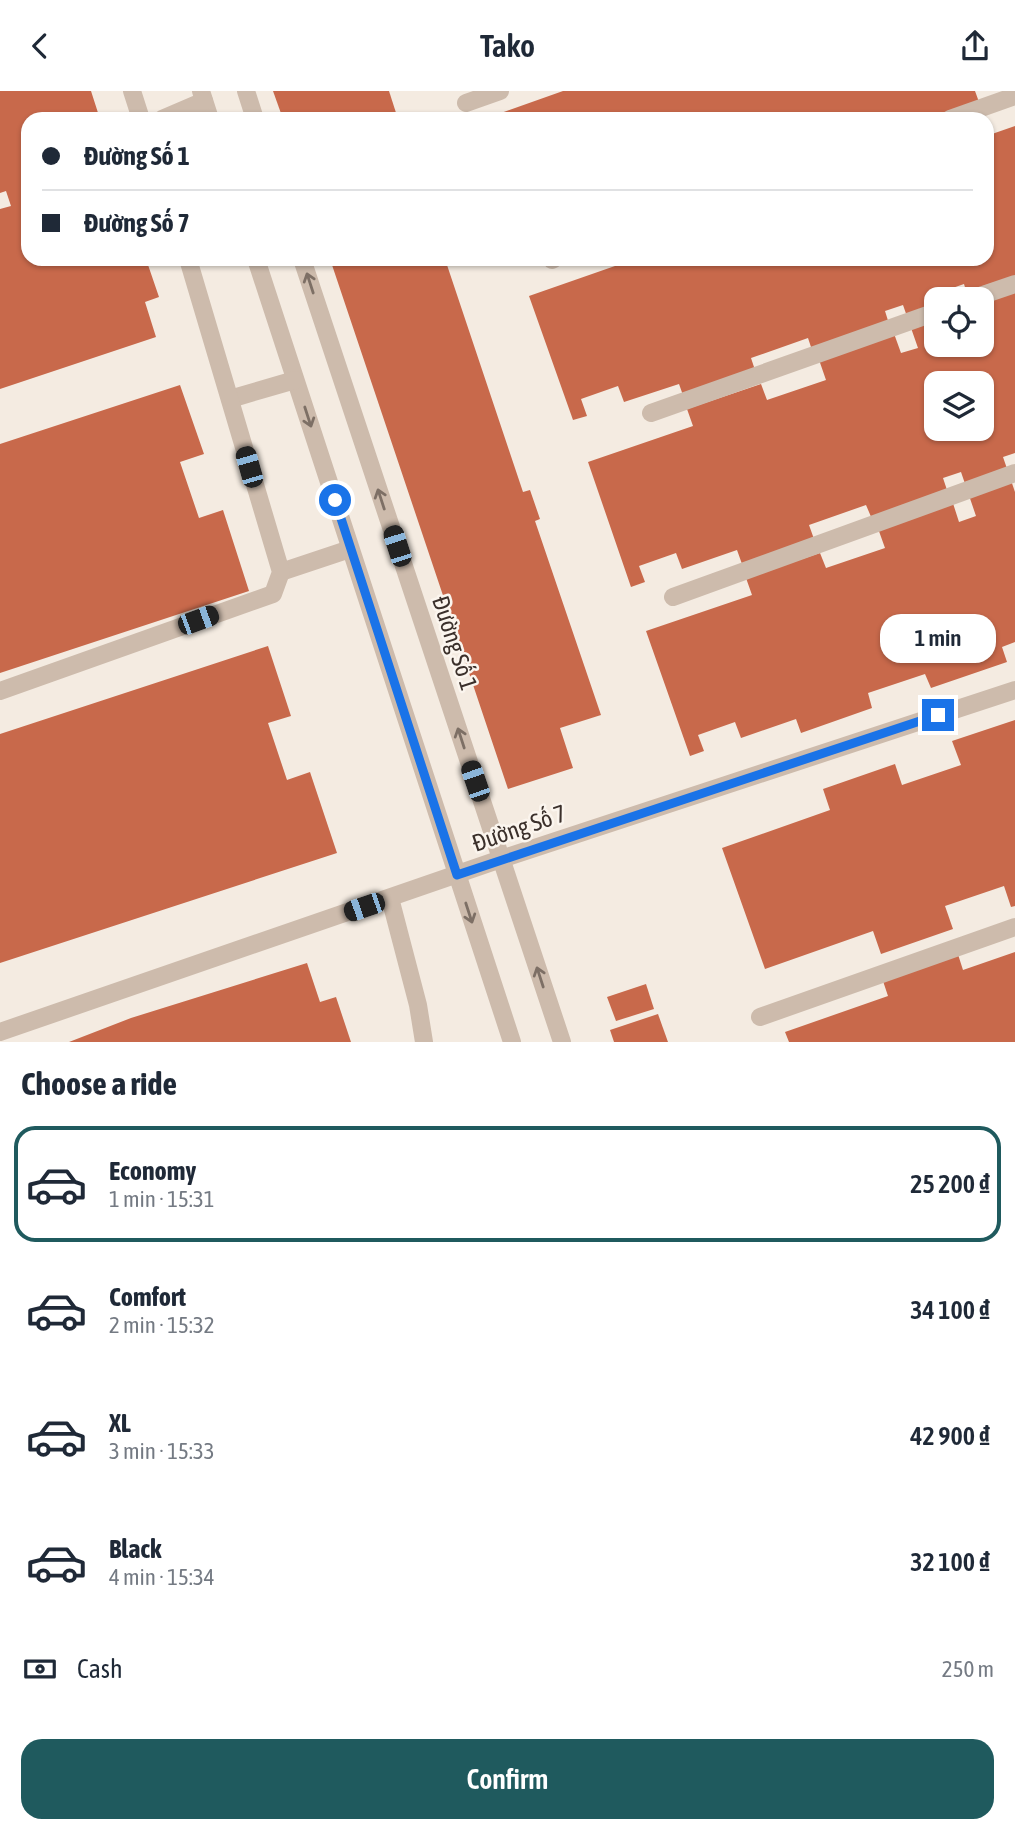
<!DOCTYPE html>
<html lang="en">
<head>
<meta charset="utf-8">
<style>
  :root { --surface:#fff; --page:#f2f2f3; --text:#1f2937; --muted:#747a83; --line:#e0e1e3; --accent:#1f5a5e }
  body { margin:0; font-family:"Asap Condensed",sans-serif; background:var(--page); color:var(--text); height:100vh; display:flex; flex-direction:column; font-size:26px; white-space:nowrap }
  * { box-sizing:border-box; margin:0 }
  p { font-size:23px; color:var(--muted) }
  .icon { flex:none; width:38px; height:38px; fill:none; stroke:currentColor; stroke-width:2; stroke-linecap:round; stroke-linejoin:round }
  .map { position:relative; height:951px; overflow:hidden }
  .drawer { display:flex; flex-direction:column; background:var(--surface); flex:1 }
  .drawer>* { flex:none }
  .banner { position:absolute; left:21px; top:21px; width:973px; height:154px; border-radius:21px; box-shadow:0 2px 5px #0004; display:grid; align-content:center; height:154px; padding:0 21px; background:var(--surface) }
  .fabs { position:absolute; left:924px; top:196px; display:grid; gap:14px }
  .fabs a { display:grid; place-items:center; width:70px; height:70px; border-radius:14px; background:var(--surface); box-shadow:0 2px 5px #0004; font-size:35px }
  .end { position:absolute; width:32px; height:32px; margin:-16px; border:9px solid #1a73e8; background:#fff; box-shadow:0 0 0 4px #fff }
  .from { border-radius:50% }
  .bubble { position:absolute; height:49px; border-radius:21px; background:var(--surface); box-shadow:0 2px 5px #0004; font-size:23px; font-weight:600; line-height:49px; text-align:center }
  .car { position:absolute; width:21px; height:42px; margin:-21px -10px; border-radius:9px; box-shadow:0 0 5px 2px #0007; background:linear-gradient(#222 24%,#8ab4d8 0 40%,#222 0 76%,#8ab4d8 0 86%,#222 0) }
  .banner b { display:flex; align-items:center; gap:24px; height:66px; font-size:26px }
  .banner b+b { border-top:2px solid var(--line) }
  .banner i { width:18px; height:18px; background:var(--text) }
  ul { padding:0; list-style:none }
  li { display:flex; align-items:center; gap:21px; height:116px; margin:0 14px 10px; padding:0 7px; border:4px solid transparent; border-radius:21px }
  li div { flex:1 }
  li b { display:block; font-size:26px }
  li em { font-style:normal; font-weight:600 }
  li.on { border-color:var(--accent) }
  li>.icon { width:63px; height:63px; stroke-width:1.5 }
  h2 { padding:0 21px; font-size:32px; line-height:84px }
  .pay { display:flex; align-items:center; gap:18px; height:77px; padding:0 21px; font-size:26px }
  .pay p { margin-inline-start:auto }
  .cta { display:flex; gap:14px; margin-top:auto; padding:14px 21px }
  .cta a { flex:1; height:80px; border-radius:21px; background:var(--accent); color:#fff; font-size:28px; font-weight:600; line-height:80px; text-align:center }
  header { display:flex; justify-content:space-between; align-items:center; height:91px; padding:0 21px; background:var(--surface); font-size:32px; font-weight:600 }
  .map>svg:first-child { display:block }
  .building { fill:#c8694b; fill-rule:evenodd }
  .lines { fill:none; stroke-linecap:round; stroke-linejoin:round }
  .minor { stroke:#cdbbac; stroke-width:18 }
  .oneway { stroke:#7d6f65 }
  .route { stroke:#1a73e8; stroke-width:9 }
  .labels { text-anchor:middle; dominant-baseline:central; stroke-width:5; stroke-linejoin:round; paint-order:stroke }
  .street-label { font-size:24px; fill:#3b302b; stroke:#fbf5ee }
</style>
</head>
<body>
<header><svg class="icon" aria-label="back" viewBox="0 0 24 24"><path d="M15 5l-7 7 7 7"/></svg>Tako<svg class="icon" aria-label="share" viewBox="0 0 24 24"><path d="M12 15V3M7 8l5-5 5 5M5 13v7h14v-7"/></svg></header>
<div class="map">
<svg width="1015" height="951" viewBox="0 0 1015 951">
  <rect width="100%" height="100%" fill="#f4ebe1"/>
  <g class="building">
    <path d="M 0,0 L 91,0 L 100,28 L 28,28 L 28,168 L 146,168 L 159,206 L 145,211 L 156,246 L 0,298 L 0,118 L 11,115 L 6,100 L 0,102 Z"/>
    <path d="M 273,0 L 389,0 L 398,28 L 283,28 Z"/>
    <path d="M 563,0 L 975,0 L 979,11 L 931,28 L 904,28 L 902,21 L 883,28 L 484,28 Z"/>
    <path d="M 987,30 L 992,43 L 1015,35 L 1015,186 L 967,203 L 964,193 L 944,200 L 947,208 L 936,208 L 936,254 L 982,254 L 982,209 L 1015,197 L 1015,362 L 1003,366 L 1015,401 L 1015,551 L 1002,556 L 1007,571 L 931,597 L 925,583 L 868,602 L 872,617 L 801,642 L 796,628 L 741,647 L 735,631 L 698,644 L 704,660 L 690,665 L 646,540 L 752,504 L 746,487 L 820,462 L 826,477 L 885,457 L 875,429 L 950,403 L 959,431 L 976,425 L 961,381 L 943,387 L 948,402 L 872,428 L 866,414 L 809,434 L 814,448 L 742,473 L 737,459 L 682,478 L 676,462 L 639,475 L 645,491 L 631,496 L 588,371 L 693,335 L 687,318 L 761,293 L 767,309 L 826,289 L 817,263 L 892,237 L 901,262 L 918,257 L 903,214 L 885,220 L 890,236 L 813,262 L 808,247 L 751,267 L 756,282 L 684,307 L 679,293 L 624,311 L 618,295 L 581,308 L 587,325 L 573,329 L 529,205 L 635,168 L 987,168 ZM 936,292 L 982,292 L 982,338 L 936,338 Z"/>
    <path d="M 330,168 L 445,168 L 523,401 L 530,399 L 540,428 L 535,430 L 601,624 L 560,637 L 573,677 L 508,698 Z"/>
    <path d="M 180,294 L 204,363 L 180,371 L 199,427 L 223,419 L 249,500 L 0,582 L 0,353 Z"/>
    <path d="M 268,555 L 291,625 L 268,632 L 287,689 L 310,681 L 337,762 L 0,872 L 0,643 Z"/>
    <path d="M 1015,629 L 1015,815 L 1011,816 L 1004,795 L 945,815 L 953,838 L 881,863 L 873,840 L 765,878 L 722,757 L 830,719 L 823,698 L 895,673 L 902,694 L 961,674 L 952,650 Z"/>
    <path d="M 954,851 L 963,879 L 1015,861 L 1015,951 L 789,951 L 785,941 L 888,905 L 879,878 Z"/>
    <path d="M 307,872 L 320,911 L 336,906 L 351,951 L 69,951 L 131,927 Z"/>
    <path d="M 646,893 L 654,918 L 616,930 L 607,906 Z"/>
    <path d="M 658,923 L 668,951 L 614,951 L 610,939 Z"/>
  </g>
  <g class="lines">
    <g class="minor">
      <path d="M 132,0 L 141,28"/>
      <path d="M 201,0 L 210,28"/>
      <path d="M 246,0 L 255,28"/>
      <path d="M 466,12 L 500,0"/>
      <path d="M 162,28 L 204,10"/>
      <path d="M 950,28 L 1015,5"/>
      <path d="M 256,168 L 512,951"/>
      <path d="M 302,168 L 562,951"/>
      <path d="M 552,169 L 554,168"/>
      <path d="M 971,208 L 1015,193"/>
      <path d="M 230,308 L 295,289"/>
      <path d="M 651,322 L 936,221"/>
      <path d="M 281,481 L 350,458"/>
      <path d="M 673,506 L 1015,382"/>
      <path d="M 0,600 L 273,503 L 281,481 L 188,168"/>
      <path d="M 390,807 L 418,914 L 424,951"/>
      <path d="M 760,926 L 1015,836"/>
      <path d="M 0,941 L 501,768 L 1015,599"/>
    </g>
  </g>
  <defs><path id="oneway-shaft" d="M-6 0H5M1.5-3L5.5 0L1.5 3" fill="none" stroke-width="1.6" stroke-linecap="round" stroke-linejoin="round" transform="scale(1.75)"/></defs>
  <g class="oneway">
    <use href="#oneway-shaft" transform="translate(310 192) rotate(-108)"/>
    <use href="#oneway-shaft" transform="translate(308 326) rotate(72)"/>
    <use href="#oneway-shaft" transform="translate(381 408) rotate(-108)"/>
    <use href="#oneway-shaft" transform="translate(461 647) rotate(-108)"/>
    <use href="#oneway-shaft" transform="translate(469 822) rotate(72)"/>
    <use href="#oneway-shaft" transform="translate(540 886) rotate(-108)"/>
  </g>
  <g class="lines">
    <path class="route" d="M 335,409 L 457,784 L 938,624"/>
  </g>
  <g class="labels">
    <g class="street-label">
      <text transform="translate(455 552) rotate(72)">Đường Số 1</text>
      <text transform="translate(519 737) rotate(-19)">Đường Số 7</text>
    </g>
  </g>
</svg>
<div class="fabs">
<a><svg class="icon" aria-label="locate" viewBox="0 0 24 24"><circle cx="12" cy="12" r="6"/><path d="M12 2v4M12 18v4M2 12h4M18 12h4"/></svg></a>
<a><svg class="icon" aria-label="layers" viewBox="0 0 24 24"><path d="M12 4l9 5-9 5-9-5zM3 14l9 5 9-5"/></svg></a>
</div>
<i class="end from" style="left:335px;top:409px"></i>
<i class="end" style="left:938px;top:624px"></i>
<div class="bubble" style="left:880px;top:523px;width:116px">1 min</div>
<i class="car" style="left:249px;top:376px;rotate:344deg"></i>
<i class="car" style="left:397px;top:455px;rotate:342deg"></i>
<i class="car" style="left:198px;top:529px;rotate:70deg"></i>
<i class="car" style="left:475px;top:690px;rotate:341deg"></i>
<i class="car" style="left:364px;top:816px;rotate:251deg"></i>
<div class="banner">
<b><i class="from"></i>Đường Số 1</b>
<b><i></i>Đường Số 7</b>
</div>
</div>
<section class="drawer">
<h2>Choose a ride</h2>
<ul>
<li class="on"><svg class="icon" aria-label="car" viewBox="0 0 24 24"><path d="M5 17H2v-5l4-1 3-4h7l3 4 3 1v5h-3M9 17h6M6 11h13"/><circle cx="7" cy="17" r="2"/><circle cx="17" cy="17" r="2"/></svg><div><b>Economy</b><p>1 min · 15:31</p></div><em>25 200 ₫</em></li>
<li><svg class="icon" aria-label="car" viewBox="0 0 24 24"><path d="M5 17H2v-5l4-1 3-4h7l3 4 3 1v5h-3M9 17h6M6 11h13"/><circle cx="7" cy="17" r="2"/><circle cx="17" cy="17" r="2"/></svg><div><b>Comfort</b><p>2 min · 15:32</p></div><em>34 100 ₫</em></li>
<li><svg class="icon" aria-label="car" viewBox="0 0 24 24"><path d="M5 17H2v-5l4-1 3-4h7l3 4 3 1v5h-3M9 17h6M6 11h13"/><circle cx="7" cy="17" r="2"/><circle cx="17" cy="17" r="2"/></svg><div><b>XL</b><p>3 min · 15:33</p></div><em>42 900 ₫</em></li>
<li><svg class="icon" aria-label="car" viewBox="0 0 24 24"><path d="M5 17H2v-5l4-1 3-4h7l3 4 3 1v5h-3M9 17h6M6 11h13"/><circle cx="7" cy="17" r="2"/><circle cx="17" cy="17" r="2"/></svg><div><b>Black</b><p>4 min · 15:34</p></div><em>32 100 ₫</em></li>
</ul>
<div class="pay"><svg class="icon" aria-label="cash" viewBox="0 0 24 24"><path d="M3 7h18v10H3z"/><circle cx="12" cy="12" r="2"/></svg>Cash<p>250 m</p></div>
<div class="cta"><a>Confirm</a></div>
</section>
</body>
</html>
